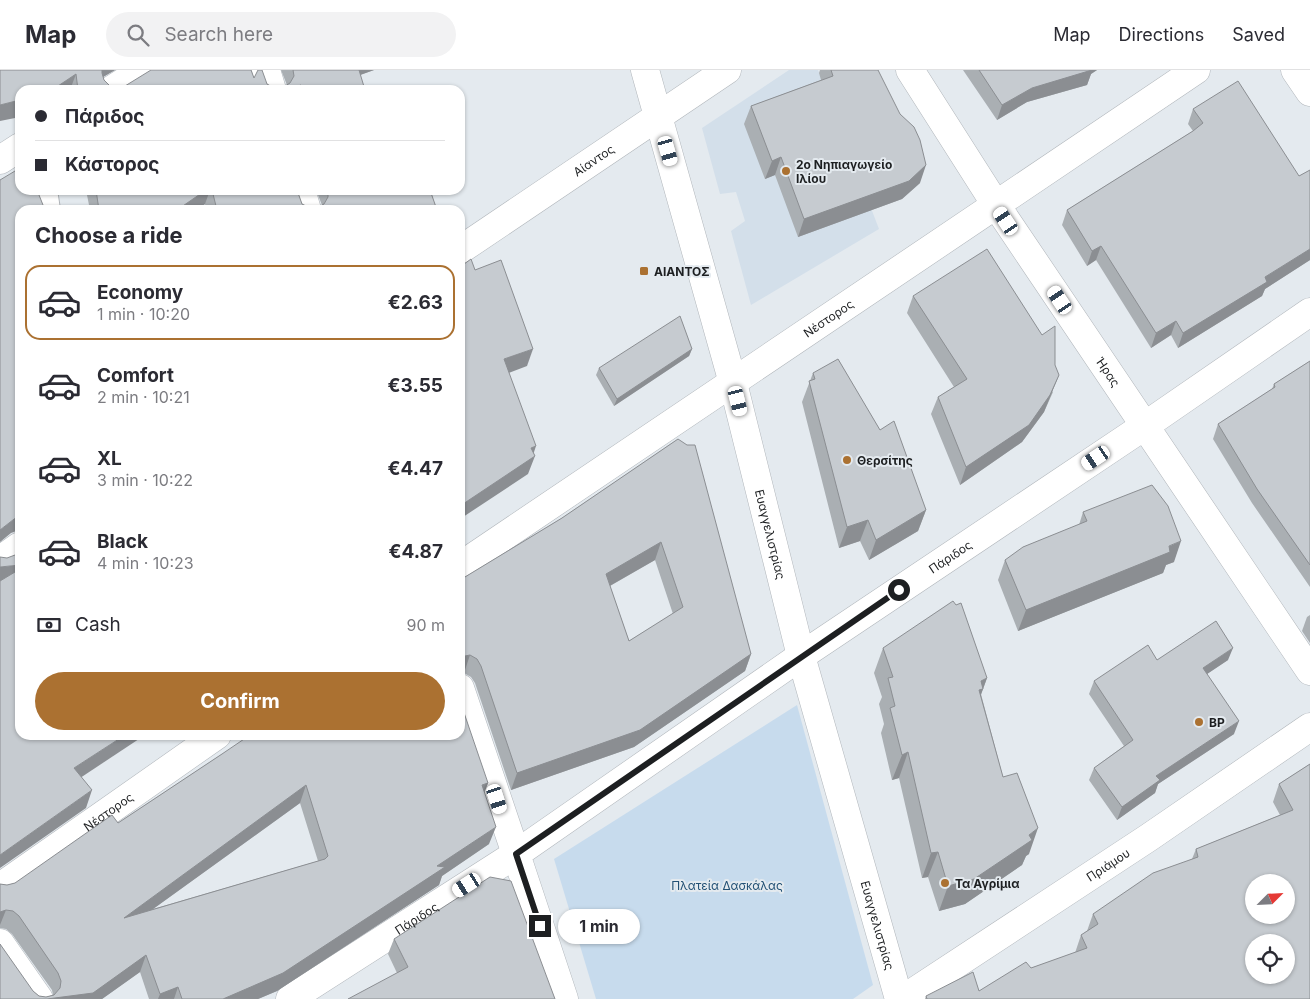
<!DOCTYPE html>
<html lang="en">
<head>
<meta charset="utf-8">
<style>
  :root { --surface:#fff; --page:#f2f2f3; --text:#2b2b33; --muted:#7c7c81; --line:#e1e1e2; --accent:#ab7131 }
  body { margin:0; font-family:Inter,sans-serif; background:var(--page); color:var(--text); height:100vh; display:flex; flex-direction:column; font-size:19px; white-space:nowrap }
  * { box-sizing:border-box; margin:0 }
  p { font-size:16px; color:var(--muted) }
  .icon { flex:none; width:28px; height:28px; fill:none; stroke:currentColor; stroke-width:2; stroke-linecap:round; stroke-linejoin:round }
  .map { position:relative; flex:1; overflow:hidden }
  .sheet { position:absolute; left:15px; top:135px; width:450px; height:535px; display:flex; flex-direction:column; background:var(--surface); border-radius:15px; box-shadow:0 1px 4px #0004 }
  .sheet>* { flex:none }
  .hud { position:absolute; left:15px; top:15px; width:450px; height:110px; border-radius:15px; box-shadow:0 1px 4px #0004; display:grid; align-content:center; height:110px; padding:0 20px; background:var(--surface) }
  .needle { width:32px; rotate:66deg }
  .tools { position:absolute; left:1245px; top:804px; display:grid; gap:10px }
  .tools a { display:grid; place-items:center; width:50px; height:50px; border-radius:50%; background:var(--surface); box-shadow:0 1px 4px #0004; font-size:25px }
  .end { position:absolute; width:22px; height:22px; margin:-11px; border:6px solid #1d1f21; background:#fff; box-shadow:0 0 0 2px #fff }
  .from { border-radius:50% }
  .bubble { position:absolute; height:35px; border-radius:18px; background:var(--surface); box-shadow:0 1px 4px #0004; font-size:16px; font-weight:700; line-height:35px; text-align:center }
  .car { position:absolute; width:15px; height:30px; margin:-15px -8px; border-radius:6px; box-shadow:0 0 4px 1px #0007; background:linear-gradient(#fff 24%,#345 0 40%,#fff 0 76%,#345 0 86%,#fff 0) }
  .hud b { display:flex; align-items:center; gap:18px; height:48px; font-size:19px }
  .hud b+b { border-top:1px solid var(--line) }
  .hud i { width:12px; height:12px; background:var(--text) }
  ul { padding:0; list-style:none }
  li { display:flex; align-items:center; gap:15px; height:75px; margin:0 10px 8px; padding:0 10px; border:2px solid transparent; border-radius:15px }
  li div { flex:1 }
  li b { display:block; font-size:19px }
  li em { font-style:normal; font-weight:700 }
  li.active { border-color:var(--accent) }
  li>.icon { width:45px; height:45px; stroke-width:1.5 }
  h2 { padding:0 20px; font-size:22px; line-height:60px }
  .pay { display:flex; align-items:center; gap:12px; height:55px; padding:0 20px; font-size:19px }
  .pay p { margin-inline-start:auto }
  .action { display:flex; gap:10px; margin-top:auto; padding:10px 20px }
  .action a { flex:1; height:58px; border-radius:30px; background:var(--accent); color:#fff; font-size:20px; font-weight:700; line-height:58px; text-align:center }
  header { display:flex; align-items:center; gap:30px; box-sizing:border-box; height:70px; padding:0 25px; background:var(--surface); border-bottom:1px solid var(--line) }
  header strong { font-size:24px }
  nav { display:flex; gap:28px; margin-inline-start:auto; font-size:18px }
  .search { width:350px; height:45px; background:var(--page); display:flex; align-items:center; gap:12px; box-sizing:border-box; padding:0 18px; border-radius:28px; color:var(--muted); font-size:19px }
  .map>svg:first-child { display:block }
  .built { fill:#d3dfea }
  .green { fill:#c7dbed }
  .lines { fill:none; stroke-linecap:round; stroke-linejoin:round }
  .service-casing { stroke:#b1b6bb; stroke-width:24 }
  .pedestrian-casing { stroke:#b1b6bb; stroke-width:29 }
  .minor-casing { stroke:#b1b6bb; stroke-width:29 }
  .tertiary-casing { stroke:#b1b6bb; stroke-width:29 }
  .service { stroke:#fff; stroke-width:22 }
  .pedestrian { stroke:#fff; stroke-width:28 }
  .minor { stroke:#fff; stroke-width:28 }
  .tertiary { stroke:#fff; stroke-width:28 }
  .wall { fill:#aaafb3; fill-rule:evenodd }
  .shaded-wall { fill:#8b8e92 }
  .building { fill:#c6cbd0; stroke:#8b8e92; fill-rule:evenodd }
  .route { stroke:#1d1f21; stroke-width:6 }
  .poi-dot { fill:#ab7131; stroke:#e4eaef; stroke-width:2 }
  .labels { text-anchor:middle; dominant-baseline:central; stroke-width:4; stroke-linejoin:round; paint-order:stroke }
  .street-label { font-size:12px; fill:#1d1f21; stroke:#e4eaef }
  .poi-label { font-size:12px; font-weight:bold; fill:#1d1f21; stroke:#e4eaef; text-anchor:start }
  .park-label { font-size:12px; fill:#235175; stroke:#e4eaef }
</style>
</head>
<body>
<header>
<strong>Map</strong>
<div class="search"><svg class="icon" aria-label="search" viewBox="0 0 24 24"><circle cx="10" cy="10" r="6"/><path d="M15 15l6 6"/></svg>Search here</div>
<nav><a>Map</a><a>Directions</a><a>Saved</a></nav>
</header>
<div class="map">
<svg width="1310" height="929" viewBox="0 0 1310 929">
  <rect width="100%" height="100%" fill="#e4eaef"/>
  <path class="built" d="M 789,0 L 818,0 L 879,159 L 751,235 L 731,161 L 745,151 L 736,122 L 720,124 L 702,58 Z"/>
  <path class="green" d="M 797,635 L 873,915 L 853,929 L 596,929 L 554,789 Z"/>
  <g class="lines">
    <defs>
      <path id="service" d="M 46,120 L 49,140"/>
      <g id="pedestrian">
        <path id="s1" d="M 460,496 L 1196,0"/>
        <path id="s2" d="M 801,586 L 899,929"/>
        <path id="s3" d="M 0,817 L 217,665"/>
      </g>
      <g id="minor">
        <path d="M 266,0 L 272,20"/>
        <path id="s4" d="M 645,0 L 733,313 L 801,586"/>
        <path id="s5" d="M 910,0 L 996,135 L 1310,601"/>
        <path d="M 1295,0 L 1310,22"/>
        <path d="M 111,20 L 143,0"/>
        <path d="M 0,90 L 20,77"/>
        <path d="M 301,120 L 307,140"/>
        <path id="s6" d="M 460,180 L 727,0"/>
        <path d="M 0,490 L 20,476"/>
        <path d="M 0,873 L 39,929"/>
        <path id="s7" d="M 290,929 L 516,784 L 460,618"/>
      </g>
      <g id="tertiary">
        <path id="s8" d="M 564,929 L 516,784 L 801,586 L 1146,355 L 1310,242"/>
        <path id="s9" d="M 903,929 L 1148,768 L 1310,657"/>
      </g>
    </defs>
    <use href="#service" class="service-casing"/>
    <use href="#pedestrian" class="pedestrian-casing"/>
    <use href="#minor" class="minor-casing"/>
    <use href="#tertiary" class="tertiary-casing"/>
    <use href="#service" class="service"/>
    <use href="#pedestrian" class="pedestrian"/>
    <use href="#minor" class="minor"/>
    <use href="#tertiary" class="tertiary"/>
  </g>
  <g class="wall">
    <path d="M 0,0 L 115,0 L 103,7 L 104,10 L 110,16 L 117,18 L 254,8 L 267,14 L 274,18 L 282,18 L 287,15 L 281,0 L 374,0 L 360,5 L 365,20 L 20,20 L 20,51 L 15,48 Z"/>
    <path d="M 820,0 L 878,0 L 920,113 L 902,129 L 798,167 L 775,105 L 765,109 L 744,54 L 751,36 L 821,10 L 819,3 Z"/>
    <path d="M 963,0 L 1097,0 L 1091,4 L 1087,15 L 1027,32 L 997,50 Z"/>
    <path d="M 1193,39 L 1299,106 L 1310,100 L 1310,190 L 1265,219 L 1262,226 L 1178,278 L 1171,265 L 1151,278 L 1096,190 L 1087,196 L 1062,155 L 1067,140 L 1193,61 L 1188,54 Z"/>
    <path d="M 86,120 L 297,120 L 302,134 L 310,138 L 317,138 L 322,135 L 316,120 L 430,120 L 437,140 L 206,140 L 205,134 L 196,140 L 90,140 Z"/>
    <path d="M 913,226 L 1053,322 L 1044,342 L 1022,372 L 960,415 L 931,344 L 938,327 L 954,317 L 907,243 Z"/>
    <path d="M 692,279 L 689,286 L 614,336 L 596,305 L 599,298 Z"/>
    <path d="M 1310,291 L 1310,517 L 1252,433 L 1213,369 L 1218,354 L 1272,319 L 1274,314 Z"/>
    <path d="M 813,303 L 926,440 L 918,461 L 869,490 L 860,471 L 839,478 L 802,332 Z"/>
    <path d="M 678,369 L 751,584 L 745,601 L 634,677 L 511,720 L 475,613 L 471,607 L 464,603 L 460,510 L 562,448 ZM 655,490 L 673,544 L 629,571 L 610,516 Z"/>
    <path d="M 1083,442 L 1174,492 L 1166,495 L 1163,503 L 1018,561 L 998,510 L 1005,490 L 1079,455 Z"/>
    <path d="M 1310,545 L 1310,573 L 1302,561 L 1307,547 Z"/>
    <path d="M 883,578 L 987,608 L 981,624 L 1003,707 L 1029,784 L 1026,786 L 1022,795 L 965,834 L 939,841 L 928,807 L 922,808 L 899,708 L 892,710 L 881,663 L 884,654 L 879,634 L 882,627 L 874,603 Z"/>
    <path d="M 1157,590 L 1228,590 L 1207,604 L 1234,664 L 1158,714 L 1155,723 L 1117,750 L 1089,710 L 1094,698 L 1124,676 L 1089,624 L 1094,611 Z"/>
    <path d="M 222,684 L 488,713 L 484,723 L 489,774 L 442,806 L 439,815 L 277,921 L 258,929 L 149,929 L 140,902 L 102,929 L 0,929 L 33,921 L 39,926 L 46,927 L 53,925 L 52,920 L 12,864 L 6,859 L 0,858 L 0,814 L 7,815 L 15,813 L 118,753 ZM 300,733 L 318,791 L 153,839 Z"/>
    <path d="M 1310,694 L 1310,929 L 925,929 L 926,926 L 979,921 L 1031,898 L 1075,883 L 1081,865 L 1087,861 L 1093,844 L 1192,789 L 1196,779 L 1280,745 L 1273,732 L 1279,714 Z"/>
    <path d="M 394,869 L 555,929 L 397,903 L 388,884 Z"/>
  </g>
  <g class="shaded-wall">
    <path d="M 102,0 L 115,0 L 103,7 L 97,12 Z"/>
    <path d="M 353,0 L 374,0 L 349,9 Z"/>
    <path d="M 1087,0 L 1097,0 L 1091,4 L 1087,15 L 1027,32 L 997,50 L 1002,35 L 1032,18 Z"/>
    <path d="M 76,4 L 70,20 L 52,20 Z"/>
    <path d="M 301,15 L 299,20 L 285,20 Z"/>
    <path d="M 20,30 L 20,33 L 15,48 L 0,51 L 0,35 Z"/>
    <path d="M 781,87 L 775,105 L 765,109 L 772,91 Z"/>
    <path d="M 926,95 L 920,113 L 902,129 L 798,167 L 804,149 Z"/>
    <path d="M 206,120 L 210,120 L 205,134 L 196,140 L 177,140 Z"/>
    <path d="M 1101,176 L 1096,190 L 1087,196 L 1092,181 Z"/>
    <path d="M 1310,179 L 1310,190 L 1265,219 L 1262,226 L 1178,278 L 1183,263 L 1265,207 Z"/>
    <path d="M 1176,251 L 1171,265 L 1151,278 L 1156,263 Z"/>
    <path d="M 533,279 L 527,296 L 498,307 L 504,289 Z"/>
    <path d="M 692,279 L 689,286 L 614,336 L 617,329 Z"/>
    <path d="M 1059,305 L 1044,342 L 1022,372 L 960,415 L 966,397 Z"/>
    <path d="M 536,376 L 532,388 L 535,386 L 528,404 L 460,449 L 460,436 L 531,378 Z"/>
    <path d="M 926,440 L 918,461 L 869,490 L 876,470 Z"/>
    <path d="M 20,445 L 20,458 L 19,460 L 11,463 L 0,472 L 0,460 L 18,446 Z"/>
    <path d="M 868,450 L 860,471 L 839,478 L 847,457 Z"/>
    <path d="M 1181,471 L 1174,492 L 1166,495 L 1163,503 L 1018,561 L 1026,540 Z"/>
    <path d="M 661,472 L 655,490 L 599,522 L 606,504 Z"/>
    <path d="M 20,495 L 20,512 L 0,514 L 0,497 Z"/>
    <path d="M 1233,578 L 1228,590 L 1198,610 L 1203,598 Z"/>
    <path d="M 751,584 L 745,601 L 634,677 L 511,720 L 517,703 Z"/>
    <path d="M 470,585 L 464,603 L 460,603 L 460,587 Z"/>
    <path d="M 987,608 L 974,644 L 981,611 Z"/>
    <path d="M 1239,651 L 1234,664 L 1158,714 L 1155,723 L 1117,750 L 1122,737 L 1156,706 Z"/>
    <path d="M 125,665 L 145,665 L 68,716 L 74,698 Z"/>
    <path d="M 908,682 L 899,708 L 892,710 L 902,685 Z"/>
    <path d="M 488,713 L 481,731 L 482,715 Z"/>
    <path d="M 306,715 L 300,733 L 117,865 L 124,848 Z"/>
    <path d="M 92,720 L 86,738 L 0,798 L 0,785 Z"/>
    <path d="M 496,757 L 489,774 L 442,806 L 439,815 L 277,921 L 258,929 L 223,929 L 437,796 Z"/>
    <path d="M 1038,758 L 1029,784 L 1026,786 L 1022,795 L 965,834 L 939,841 L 948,816 L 1029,765 Z"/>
    <path d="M 938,782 L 928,807 L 922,808 L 931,783 Z"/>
    <path d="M 6,840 L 0,855 L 0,842 Z"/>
    <path d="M 146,885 L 140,902 L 102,929 L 47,929 Z"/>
    <path d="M 178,917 L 174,929 L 158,929 L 160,924 Z"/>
  </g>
  <g class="building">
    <path d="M 0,0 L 102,0 L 102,3 L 104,10 L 110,16 L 117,18 L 125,16 L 151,0 L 251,0 L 254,8 L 258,0 L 262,0 L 267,14 L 274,18 L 282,18 L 290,13 L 294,6 L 293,0 L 359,0 L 365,20 L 303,20 L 301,15 L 285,20 L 78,20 L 76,4 L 52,20 L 20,20 L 20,30 L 0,35 Z"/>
    <path d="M 831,0 L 878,0 L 900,44 L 914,57 L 920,70 L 926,95 L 909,111 L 804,149 L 781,87 L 772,91 L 751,36 L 833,6 Z"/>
    <path d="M 979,0 L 1092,0 L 1032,18 L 1002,35 Z"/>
    <path d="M 1238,11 L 1299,106 L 1310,100 L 1310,179 L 1265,207 L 1267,212 L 1183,263 L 1176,251 L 1156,263 L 1101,176 L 1092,181 L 1067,140 L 1193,61 L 1203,53 L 1193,39 Z"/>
    <path d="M 20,98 L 20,120 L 37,120 L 45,140 L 20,140 L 20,445 L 18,446 L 0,460 L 0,110 Z"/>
    <path d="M 96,120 L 206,120 L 177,140 L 99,140 Z"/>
    <path d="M 212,120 L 297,120 L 302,134 L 310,138 L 317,138 L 324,134 L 328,127 L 328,120 L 430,120 L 437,140 L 217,140 Z"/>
    <path d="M 987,179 L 1042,265 L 1055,256 L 1055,295 L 1059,305 L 1050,325 L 1029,355 L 966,397 L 938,327 L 967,309 L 913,226 Z"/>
    <path d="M 471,189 L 475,200 L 501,190 L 533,279 L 504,289 L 536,376 L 531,378 L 535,386 L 460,436 L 460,197 Z"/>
    <path d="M 680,246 L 692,279 L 617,329 L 599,298 Z"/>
    <path d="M 838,289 L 880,360 L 894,351 L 926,440 L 876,470 L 868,450 L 847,457 L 809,311 L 815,309 L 813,303 Z"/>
    <path d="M 1310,291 L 1310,495 L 1257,419 L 1218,354 L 1275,317 L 1274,314 Z"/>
    <path d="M 678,369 L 687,375 L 695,375 L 751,584 L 640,660 L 517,703 L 481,596 L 477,589 L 470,585 L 460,587 L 460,510 L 562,448 ZM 661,472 L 683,537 L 629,571 L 606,504 Z"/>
    <path d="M 1152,415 L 1168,436 L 1181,471 L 1169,476 L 1170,482 L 1026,540 L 1005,490 L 1023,477 L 1087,451 L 1083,442 Z"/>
    <path d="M 20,482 L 20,495 L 0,497 L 0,487 L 7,488 L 15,485 Z"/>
    <path d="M 20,499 L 20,665 L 125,665 L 74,698 L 92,720 L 0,785 L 0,511 Z"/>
    <path d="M 953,531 L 956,535 L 961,533 L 987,608 L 981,611 L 983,619 L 979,620 L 1003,707 L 1017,703 L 1038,758 L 1029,765 L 1032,770 L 974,809 L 948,816 L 938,782 L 931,783 L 908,682 L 902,685 L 890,638 L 895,636 L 888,608 L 893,607 L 883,578 Z"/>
    <path d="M 1216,551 L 1233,578 L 1203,598 L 1239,651 L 1156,706 L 1160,710 L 1122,737 L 1094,698 L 1133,670 L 1094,611 L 1148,575 L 1157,590 Z"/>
    <path d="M 460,631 L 488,713 L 482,715 L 496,757 L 437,796 L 445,797 L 283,903 L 223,929 L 182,929 L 178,917 L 160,924 L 146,885 L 93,923 L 47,929 L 0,929 L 0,874 L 33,921 L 39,926 L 46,927 L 54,925 L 60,918 L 61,911 L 58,903 L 19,846 L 13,841 L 6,840 L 0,842 L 0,814 L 7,815 L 15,813 L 112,745 L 118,753 L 222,684 L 250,665 L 460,665 ZM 306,715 L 328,786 L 325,789 L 124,848 Z"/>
    <path d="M 1310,694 L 1310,929 L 927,929 L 926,926 L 973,902 L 979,921 L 1026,892 L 1031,898 L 1087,878 L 1081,865 L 1098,854 L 1093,844 L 1153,803 L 1198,787 L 1196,779 L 1293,740 L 1279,714 ZM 1254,812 L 1286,812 L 1286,845 L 1254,845 ZM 1254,872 L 1286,872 L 1286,905 L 1254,905 Z"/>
    <path d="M 490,807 L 511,811 L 555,929 L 348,929 L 408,897 L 394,869 Z"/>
  </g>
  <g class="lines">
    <path class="route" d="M 540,856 L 516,784 L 899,520"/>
  </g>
  <g class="poi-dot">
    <circle cx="786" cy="101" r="5"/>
    <rect x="639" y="196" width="10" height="10" rx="2.5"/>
    <circle cx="847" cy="390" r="5"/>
    <circle cx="1199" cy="652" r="5"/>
    <circle cx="945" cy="813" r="5"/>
  </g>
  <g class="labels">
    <g class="street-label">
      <text stroke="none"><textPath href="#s6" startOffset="161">Αίαντος</textPath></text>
      <text stroke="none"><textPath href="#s1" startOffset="444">Νέστορος</textPath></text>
      <text stroke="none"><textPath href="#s5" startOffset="361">Ήρας</textPath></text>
      <text stroke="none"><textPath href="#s4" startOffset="481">Ευαγγελιστρίας</textPath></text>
      <text stroke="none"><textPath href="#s8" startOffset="679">Πάριδος</textPath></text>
      <text stroke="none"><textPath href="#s3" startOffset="132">Νέστορος</textPath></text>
      <text stroke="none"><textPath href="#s9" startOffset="245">Πριάμου</textPath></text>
      <text stroke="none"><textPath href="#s7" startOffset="150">Πάριδος</textPath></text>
      <text stroke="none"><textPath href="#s2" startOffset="280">Ευαγγελιστρίας</textPath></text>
    </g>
    <g class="poi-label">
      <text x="796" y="94">2ο Νηπιαγωγείο<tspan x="796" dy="14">Ιλίου</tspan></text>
      <text x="654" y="201">ΑΙΑΝΤΟΣ</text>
      <text x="857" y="390">Θερσίτης</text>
      <text x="1209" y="652">BP</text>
      <text x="955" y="813">Τα Αγρίμια</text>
    </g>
    <g class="park-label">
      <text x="727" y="815">Πλατεία Δασκάλας</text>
    </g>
  </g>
</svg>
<div class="tools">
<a><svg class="needle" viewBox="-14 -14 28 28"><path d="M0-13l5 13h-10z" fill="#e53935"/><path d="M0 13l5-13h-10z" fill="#7c7c81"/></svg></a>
<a><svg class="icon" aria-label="locate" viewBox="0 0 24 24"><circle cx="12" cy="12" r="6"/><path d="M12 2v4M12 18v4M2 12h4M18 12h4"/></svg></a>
</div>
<i class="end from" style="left:899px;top:520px"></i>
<i class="end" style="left:540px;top:856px"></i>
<div class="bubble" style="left:558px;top:839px;width:82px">1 min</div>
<i class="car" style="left:668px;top:81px;rotate:164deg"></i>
<i class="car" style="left:1006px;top:151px;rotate:326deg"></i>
<i class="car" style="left:1060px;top:230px;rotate:326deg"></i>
<i class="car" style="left:738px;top:331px;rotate:166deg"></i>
<i class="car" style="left:1096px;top:388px;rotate:236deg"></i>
<i class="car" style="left:497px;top:729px;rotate:162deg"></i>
<i class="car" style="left:467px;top:815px;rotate:237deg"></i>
<div class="hud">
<b><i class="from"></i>Πάριδος</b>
<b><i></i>Κάστορος</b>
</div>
<section class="sheet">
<h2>Choose a ride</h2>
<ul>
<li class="active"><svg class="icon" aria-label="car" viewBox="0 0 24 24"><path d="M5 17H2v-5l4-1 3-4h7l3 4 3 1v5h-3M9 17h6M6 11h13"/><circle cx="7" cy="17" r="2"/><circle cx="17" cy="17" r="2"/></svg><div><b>Economy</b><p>1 min · 10:20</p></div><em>€2.63</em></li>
<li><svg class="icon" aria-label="car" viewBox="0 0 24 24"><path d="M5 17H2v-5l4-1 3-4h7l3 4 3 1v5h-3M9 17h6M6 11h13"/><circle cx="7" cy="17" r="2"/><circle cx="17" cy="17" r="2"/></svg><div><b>Comfort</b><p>2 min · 10:21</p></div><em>€3.55</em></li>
<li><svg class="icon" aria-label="car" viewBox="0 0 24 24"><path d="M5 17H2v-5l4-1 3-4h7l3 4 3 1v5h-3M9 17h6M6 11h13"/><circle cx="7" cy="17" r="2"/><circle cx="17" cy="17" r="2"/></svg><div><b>XL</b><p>3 min · 10:22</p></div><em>€4.47</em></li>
<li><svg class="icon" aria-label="car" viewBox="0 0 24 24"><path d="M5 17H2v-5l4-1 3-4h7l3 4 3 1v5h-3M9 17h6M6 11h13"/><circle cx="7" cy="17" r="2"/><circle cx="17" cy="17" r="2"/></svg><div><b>Black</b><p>4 min · 10:23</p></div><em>€4.87</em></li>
</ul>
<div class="pay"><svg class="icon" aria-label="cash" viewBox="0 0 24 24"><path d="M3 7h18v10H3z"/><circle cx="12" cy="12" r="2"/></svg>Cash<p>90 m</p></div>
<div class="action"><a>Confirm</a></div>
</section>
</div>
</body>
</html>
